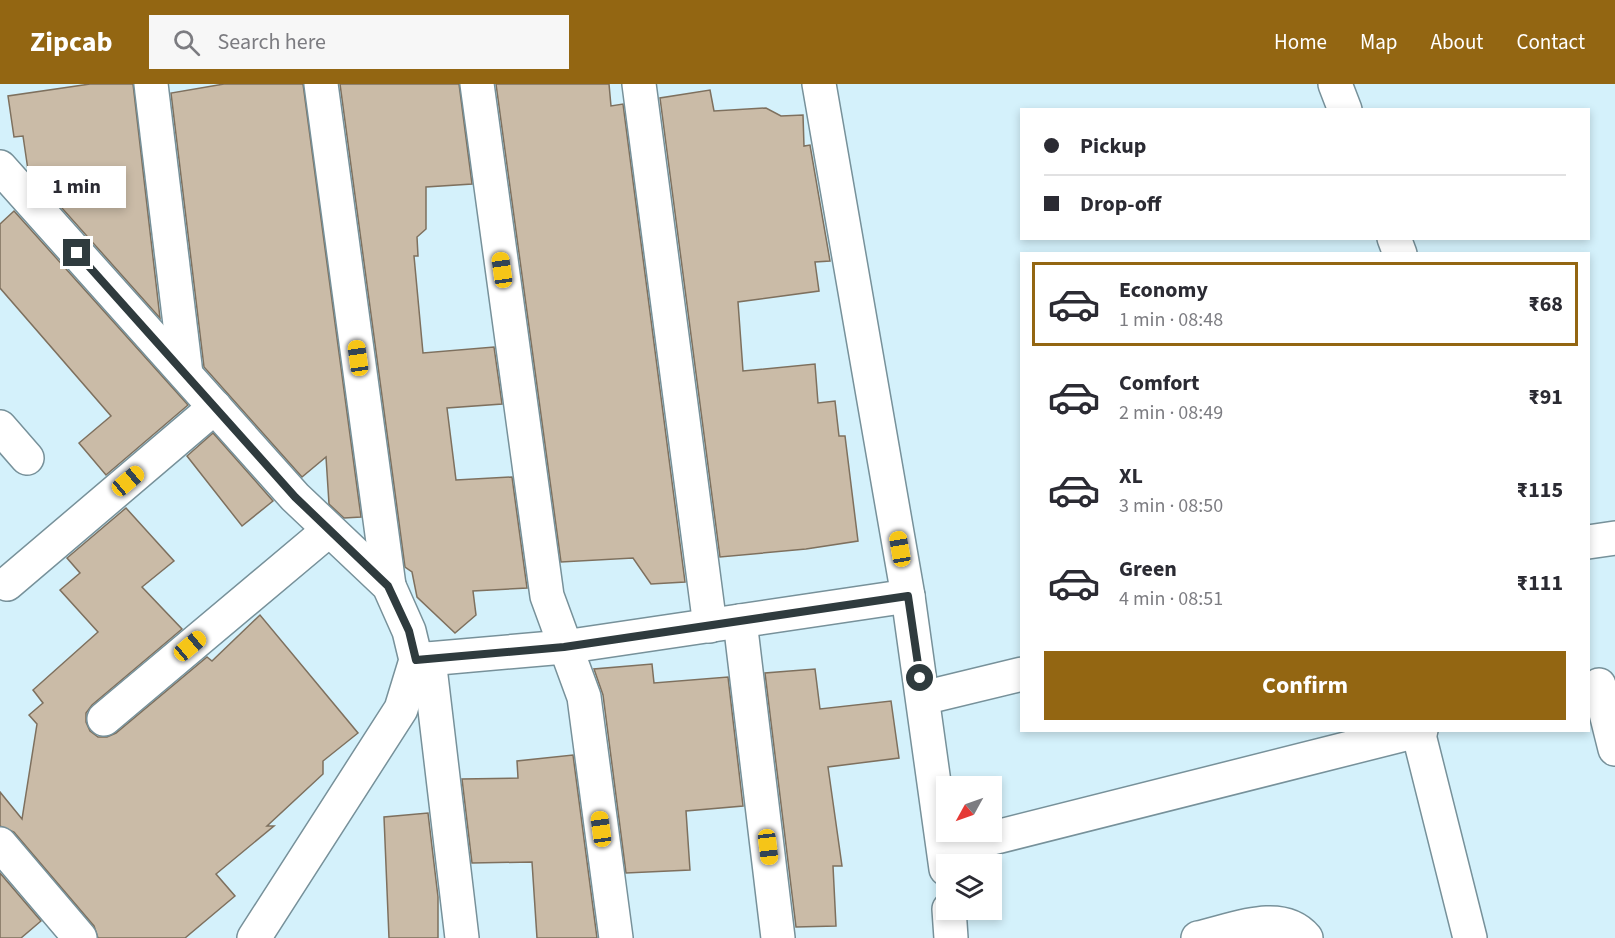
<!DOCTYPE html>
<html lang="en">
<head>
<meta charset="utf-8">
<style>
  :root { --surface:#fff; --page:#f7f7f7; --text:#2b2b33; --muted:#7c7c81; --line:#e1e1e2; --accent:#936612 }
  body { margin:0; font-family:"Source Sans 3",sans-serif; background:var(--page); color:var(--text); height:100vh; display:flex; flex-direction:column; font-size:22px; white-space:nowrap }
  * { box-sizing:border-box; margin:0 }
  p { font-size:20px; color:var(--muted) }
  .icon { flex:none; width:33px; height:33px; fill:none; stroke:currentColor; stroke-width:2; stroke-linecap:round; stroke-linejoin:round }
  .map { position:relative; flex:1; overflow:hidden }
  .details { position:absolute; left:1020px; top:168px; width:570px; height:480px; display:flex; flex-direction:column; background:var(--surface); border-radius:0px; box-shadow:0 3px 9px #0003 }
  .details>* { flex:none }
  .top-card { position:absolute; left:1020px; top:24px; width:570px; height:132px; border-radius:0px; box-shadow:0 3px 9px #0003; display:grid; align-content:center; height:132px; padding:0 24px; background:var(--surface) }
  .needle { width:39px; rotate:230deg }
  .tools { position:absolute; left:936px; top:692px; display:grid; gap:12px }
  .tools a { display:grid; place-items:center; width:66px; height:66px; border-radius:0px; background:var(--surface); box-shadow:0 3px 9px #0003; font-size:30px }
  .end { position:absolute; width:27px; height:27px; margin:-14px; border:8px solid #2f3b3e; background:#fff; box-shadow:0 0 0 3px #fff }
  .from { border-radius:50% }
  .bubble { position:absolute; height:42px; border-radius:0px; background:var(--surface); box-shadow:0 3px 9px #0003; font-size:20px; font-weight:700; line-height:42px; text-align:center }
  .car { position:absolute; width:18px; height:36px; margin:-18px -9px; border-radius:8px; box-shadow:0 0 4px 2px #0007; background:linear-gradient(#f5c518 24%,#345 0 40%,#f5c518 0 76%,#345 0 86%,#f5c518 0) }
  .top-card b { display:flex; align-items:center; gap:21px; height:57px; font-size:22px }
  .top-card b+b { border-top:2px solid var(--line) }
  .top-card i { width:15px; height:15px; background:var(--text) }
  ul { padding:10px 0 0; list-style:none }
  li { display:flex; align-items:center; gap:18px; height:84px; margin:0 12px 9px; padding:0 12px; border:3px solid transparent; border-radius:0px }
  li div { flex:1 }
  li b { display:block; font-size:22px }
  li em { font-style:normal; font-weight:700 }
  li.on { border-color:var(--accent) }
  li>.icon { width:54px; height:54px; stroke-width:1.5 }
  .button { display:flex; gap:12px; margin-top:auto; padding:12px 24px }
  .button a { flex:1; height:69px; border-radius:0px; background:var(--accent); color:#fff; font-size:24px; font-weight:700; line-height:69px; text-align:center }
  header { display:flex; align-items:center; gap:36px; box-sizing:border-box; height:84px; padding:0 30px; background:var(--accent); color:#fff }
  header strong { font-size:28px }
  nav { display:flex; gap:33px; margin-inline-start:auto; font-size:21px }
  .search { width:420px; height:54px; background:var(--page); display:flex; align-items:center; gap:15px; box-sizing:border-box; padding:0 21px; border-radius:0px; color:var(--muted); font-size:22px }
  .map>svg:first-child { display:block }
  .building { fill:#cabba7; stroke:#7e705e; stroke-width:1.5 }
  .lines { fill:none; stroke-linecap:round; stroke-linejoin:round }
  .minor-casing { stroke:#77919a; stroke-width:36 }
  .minor { stroke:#fff; stroke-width:33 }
  .route { stroke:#2f3b3e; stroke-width:8 }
</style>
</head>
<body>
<header>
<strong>Zipcab</strong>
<div class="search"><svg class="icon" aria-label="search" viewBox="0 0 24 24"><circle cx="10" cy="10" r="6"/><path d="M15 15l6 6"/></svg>Search here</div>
<nav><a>Home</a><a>Map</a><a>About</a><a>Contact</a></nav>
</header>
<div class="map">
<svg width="1615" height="854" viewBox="0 0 1615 854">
  <rect width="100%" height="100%" fill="#d4f1fb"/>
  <g class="building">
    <path d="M 90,0 L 133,0 L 160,234 L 28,86 L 23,52 L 14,53 L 8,12 Z"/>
    <path d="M 224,0 L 303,0 L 361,433 L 344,434 L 329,420 L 326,373 L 302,393 L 204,283 L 171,9 Z"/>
    <path d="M 340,0 L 459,0 L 472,100 L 426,103 L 426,145 L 417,153 L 418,172 L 414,172 L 423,269 L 494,263 L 502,320 L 447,324 L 456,396 L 512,393 L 527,504 L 473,507 L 476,531 L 455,549 L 417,513 L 412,488 L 405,483 Z"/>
    <path d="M 496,0 L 609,0 L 611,22 L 623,20 L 685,498 L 651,500 L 633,474 L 561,478 Z"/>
    <path d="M 710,6 L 714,27 L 766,24 L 781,32 L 803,31 L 804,62 L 810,61 L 830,177 L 815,178 L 819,207 L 738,218 L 743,287 L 815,280 L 818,319 L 835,317 L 839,352 L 845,352 L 858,457 L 806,465 L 720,473 L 660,14 Z"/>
    <path d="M 14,127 L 188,321 L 106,391 L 79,359 L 111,332 L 0,204 L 0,140 Z"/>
    <path d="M 213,349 L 273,417 L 242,442 L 187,372 Z"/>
    <path d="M 126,424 L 174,477 L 142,503 L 182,545 L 92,621 L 86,629 L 86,638 L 90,647 L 98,653 L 107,653 L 116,649 L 207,573 L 212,577 L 260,531 L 358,649 L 323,677 L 323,690 L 267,742 L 274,742 L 216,790 L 235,812 L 185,854 L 98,854 L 94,842 L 14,748 L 0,742 L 0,708 L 22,735 L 37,640 L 29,631 L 43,619 L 33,606 L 98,548 L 60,506 L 80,489 L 67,474 Z"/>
    <path d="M 652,580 L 654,599 L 728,593 L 743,722 L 686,727 L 690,786 L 626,789 L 603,611 L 594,585 Z"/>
    <path d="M 815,585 L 820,625 L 891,617 L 899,674 L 828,683 L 842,782 L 833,782 L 836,842 L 796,843 L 765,589 Z"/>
    <path d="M 573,671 L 597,854 L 537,854 L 532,778 L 472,779 L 462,695 L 518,694 L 517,677 Z"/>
    <path d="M 428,729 L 438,813 L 438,854 L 389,854 L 384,733 Z"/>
    <path d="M 0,789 L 41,837 L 21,854 L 0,854 Z"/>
  </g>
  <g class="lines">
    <defs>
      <g id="minor">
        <path d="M 151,0 L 186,290"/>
        <path d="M 321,0 L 389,502"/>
        <path d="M 477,0 L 547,512 L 584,613 L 616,854"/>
        <path d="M 639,0 L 710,542"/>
        <path d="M 819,0 L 908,512 L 946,785"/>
        <path d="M 1335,0 L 1345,26"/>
        <path d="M 0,83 L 295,413 L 389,502 L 409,547 L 416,576 L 401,625 L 254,854"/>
        <path d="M 1394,154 L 1400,170"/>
        <path d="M 0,343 L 27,374"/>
        <path d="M 1588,458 L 1615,454"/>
        <path d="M 7,500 L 215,323"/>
        <path d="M 740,537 L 778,854"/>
        <path d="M 429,575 L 462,854"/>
        <path d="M 416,576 L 564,563 L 908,512"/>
        <path d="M 1599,601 L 1615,665"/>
        <path d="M 923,614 L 1022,590"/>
        <path d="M 104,635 L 329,446"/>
        <path d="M 1418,647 L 1470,854"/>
        <path d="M 0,760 L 80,854"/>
        <path d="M 945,766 L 1421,646"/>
        <path d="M 949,825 L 951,854"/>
        <path d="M 1198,854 C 1231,847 1281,824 1306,854"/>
      </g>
    </defs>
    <use href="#minor" class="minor-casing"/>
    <use href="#minor" class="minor"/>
  </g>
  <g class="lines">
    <path class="route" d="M 77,169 L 295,413 L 388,502 L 409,547 L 416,576 L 564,563 L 908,512 L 920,594"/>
  </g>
</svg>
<div class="tools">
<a><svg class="needle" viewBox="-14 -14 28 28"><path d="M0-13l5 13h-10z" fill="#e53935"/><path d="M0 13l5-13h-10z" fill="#7c7c81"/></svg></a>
<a><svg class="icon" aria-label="layers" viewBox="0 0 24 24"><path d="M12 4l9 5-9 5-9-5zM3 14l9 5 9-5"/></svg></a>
</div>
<i class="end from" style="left:920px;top:594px"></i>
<i class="end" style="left:77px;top:169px"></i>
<div class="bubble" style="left:27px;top:82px;width:99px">1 min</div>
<i class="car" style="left:502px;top:186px;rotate:352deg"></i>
<i class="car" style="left:358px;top:274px;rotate:352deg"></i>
<i class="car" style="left:128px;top:397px;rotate:50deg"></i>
<i class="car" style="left:900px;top:465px;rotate:350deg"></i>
<i class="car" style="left:190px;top:562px;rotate:50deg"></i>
<i class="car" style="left:601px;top:745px;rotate:352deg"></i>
<i class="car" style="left:768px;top:763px;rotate:173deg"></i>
<div class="top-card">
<b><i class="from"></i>Pickup</b>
<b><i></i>Drop-off</b>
</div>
<section class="details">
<ul>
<li class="on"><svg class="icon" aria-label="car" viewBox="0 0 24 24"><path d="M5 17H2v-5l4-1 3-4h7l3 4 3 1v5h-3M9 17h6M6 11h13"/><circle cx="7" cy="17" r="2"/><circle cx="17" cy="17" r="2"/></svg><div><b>Economy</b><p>1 min · 08:48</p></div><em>₹68</em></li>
<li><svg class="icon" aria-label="car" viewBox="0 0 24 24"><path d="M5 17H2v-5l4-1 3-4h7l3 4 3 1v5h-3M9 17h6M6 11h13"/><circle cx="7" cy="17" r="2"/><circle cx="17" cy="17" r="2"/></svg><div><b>Comfort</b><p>2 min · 08:49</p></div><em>₹91</em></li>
<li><svg class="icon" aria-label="car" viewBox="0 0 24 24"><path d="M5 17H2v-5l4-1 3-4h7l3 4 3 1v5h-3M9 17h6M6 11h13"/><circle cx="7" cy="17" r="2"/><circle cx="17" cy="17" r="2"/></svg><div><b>XL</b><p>3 min · 08:50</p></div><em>₹115</em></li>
<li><svg class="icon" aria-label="car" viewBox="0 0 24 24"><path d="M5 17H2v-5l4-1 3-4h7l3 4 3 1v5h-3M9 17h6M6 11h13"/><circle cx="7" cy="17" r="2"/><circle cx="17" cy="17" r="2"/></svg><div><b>Green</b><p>4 min · 08:51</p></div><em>₹111</em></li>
</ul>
<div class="button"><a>Confirm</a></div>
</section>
</div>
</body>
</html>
